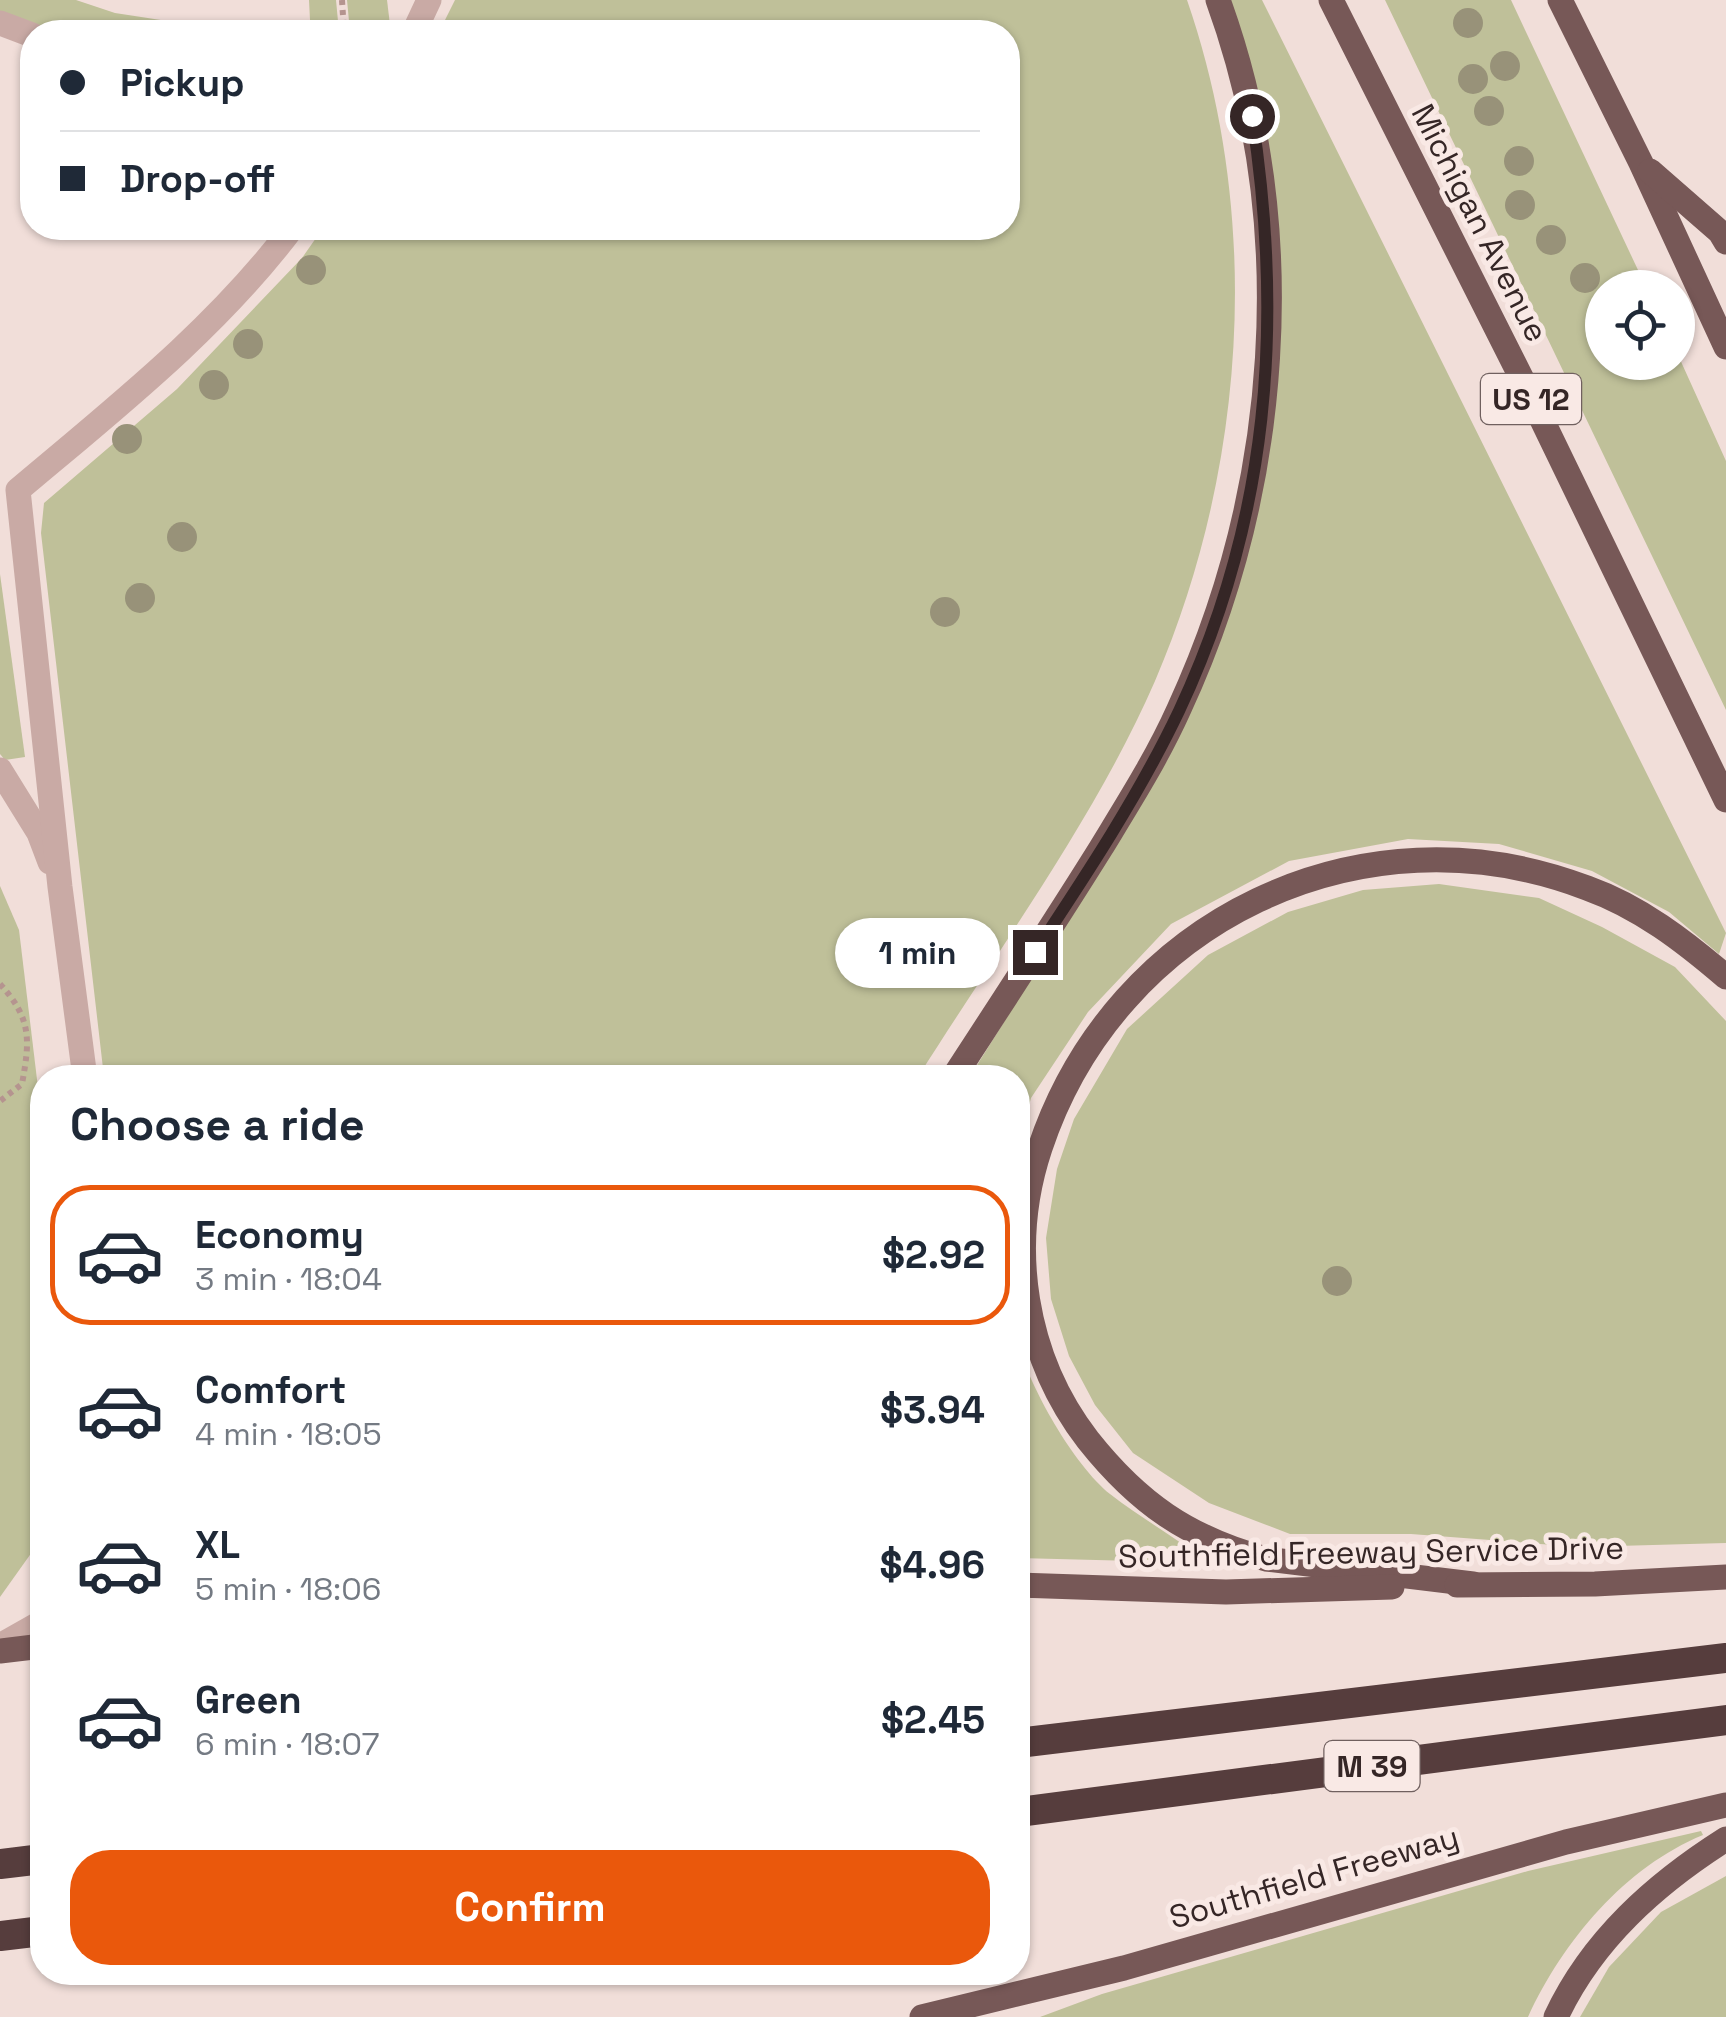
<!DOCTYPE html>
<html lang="en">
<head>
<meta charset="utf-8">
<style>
  :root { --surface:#fff; --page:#f2f2f3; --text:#1f2937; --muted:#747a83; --line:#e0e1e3; --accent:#ea580c }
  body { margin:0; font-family:"Space Grotesk",sans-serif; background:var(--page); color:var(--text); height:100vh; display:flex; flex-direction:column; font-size:38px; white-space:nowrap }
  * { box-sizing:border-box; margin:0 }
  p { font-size:32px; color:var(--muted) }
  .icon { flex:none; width:55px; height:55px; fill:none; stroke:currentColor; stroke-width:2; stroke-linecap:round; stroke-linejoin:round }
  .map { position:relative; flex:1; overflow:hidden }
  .sheet { position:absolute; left:30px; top:1065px; width:1000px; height:920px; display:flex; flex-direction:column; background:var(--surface); border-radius:40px; box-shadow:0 2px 8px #0004 }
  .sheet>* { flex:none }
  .banner { position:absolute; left:20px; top:20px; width:1000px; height:220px; border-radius:40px; box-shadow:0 2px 8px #0004; display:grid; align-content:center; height:220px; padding:0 40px; background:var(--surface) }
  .fabs { position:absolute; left:1585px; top:270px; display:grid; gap:20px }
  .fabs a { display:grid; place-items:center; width:110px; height:110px; border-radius:50%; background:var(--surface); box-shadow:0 2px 8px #0004; font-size:50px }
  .end { position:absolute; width:45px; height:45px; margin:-22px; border:12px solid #352626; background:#fff; box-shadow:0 0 0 5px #fff }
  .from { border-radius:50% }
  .bubble { position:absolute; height:70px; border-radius:35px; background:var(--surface); box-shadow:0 2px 8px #0004; font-size:32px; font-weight:800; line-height:70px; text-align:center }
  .banner b { display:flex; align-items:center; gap:35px; height:95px; font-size:38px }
  .banner b+b { border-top:2px solid var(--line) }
  .banner i { width:25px; height:25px; background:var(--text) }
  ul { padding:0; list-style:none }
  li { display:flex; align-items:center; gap:30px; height:140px; margin:0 20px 15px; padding:0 20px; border:5px solid transparent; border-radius:40px }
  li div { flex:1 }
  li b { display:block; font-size:38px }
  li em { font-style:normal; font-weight:800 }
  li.selected { border-color:var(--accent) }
  li>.icon { width:90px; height:90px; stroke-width:1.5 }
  h2 { padding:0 40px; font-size:45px; line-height:120px }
  .button { display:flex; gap:20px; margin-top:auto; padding:20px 40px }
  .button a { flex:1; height:115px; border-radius:40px; background:var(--accent); color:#fff; font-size:40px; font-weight:800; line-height:115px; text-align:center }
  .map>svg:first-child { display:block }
  .green { fill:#bfc099 }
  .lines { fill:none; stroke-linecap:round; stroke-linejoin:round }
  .path { stroke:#b5948f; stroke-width:6; stroke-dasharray:5 5; stroke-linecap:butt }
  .minor { stroke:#c9aaa5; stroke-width:25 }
  .major { stroke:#775857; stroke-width:25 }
  .highway { stroke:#563d3d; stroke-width:30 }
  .tree { fill:#989279 }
  .route { stroke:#352626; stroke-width:12 }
  .labels { text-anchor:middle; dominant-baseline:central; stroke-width:10; stroke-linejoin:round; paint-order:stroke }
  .shield { fill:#f9e9e5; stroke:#70605f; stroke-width:2.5 }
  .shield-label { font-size:30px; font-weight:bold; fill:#352626 }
  .street-label { font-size:32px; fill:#352626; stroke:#f9e9e5 }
</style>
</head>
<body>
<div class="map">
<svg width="1726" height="2017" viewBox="0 0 1726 2017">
  <rect width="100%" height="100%" fill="#f1ded9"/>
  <g class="green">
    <path d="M 0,0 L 76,0 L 115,13 L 187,24 L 310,20 L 309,0 L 336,0 L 339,32 L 59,32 L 0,11 Z"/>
    <path d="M 347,0 L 387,0 L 390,25 L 387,32 L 350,32 Z"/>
    <path d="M 455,0 L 1187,0 C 1263,219 1246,469 1155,681 C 1096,817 997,951 918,1077 L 104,1077 L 41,533 L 44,503 L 177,389 L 302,258 L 323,228 L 1008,228 L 1008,32 L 439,32 Z"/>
    <path d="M 1231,0 L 1262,0 L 1726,933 L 1719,954 L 1669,912 L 1592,871 L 1499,844 L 1408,839 L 1289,861 L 1171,924 L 1088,1012 L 1031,1098 L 1018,1147 L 1018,1078 L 969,1078 L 1168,759 L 1227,622 L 1276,347 Z"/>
    <path d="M 1385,0 L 1511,0 L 1646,287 L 1602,288 L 1602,362 L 1678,362 L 1678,355 L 1726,461 L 1726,710 Z"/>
    <path d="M 0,574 L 25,757 L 5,760 L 0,754 Z"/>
    <path d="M 1439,884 L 1539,898 L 1602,927 L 1675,967 L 1726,1021 L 1726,1543 L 1580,1547 L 1411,1534 L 1290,1534 L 1209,1503 L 1133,1453 L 1095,1405 L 1069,1356 L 1051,1299 L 1046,1238 L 1057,1169 L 1074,1119 L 1127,1029 L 1208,955 L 1288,912 L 1363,890 Z"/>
    <path d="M 0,886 L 19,930 L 42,1121 L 42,1538 L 0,1597 Z"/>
    <path d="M 1018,1342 C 1029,1387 1074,1465 1110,1494 C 1133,1512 1158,1527 1181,1543 L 1186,1556 L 1174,1562 L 1018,1558 Z"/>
    <path d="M 1701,1831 L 1703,1835 C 1625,1867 1563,1941 1528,2017 L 1040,2017 L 1102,1994 L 1528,1871 Z"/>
    <path d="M 1726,1876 L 1726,2017 L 1580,2017 L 1609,1967 L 1661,1912 Z"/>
  </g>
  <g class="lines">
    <g class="path">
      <path d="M 342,0 L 344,32"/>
      <path d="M 0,984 C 32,1019 30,1040 22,1084 L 0,1101"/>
    </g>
    <g class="minor">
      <path d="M 0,23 L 32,35"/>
      <path d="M 414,32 L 429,0"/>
      <path d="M 0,770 L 39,833 L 50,862"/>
      <path d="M 85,1078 L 60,887 L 18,490 C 114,409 216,329 292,228"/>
      <path d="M 0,1646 L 42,1622"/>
    </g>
    <g class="major">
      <path d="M 1331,0 L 1532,399 L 1726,800"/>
      <path d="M 1560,0 L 1641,163 L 1726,347"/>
      <path d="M 1650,171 L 1720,232 L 1726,242"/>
      <path d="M 953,1078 C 1003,1001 1053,925 1101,848 C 1129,802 1157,758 1179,709 C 1280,490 1301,228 1218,0"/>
      <path d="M 1473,1584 L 1266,1559 C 1188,1538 1138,1503 1088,1440 C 1024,1357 1007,1247 1040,1148 C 1116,920 1362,802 1587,888 C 1640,907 1684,941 1726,977"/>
      <path d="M 1018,1585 L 1226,1592 L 1392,1587"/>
      <path d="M 1457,1585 L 1595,1584 L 1726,1577"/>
      <path d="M 0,1651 L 42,1646"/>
      <path d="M 922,2017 L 1124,1968 L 1566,1842 L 1726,1805"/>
      <path d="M 1556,2017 C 1592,1940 1655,1884 1726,1839"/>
    </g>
    <g class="highway">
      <path d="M 1018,1743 L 1726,1658"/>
      <path d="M 1018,1812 L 1726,1720"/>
      <path d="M 0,1864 L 42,1859"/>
      <path d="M 0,1936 L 42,1931"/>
    </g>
  </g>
  <g class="tree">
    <circle cx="1468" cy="23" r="15"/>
    <circle cx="1505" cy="66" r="15"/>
    <circle cx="1473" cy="79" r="15"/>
    <circle cx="1489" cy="111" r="15"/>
    <circle cx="1519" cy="161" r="15"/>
    <circle cx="1520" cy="205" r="15"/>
    <circle cx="1551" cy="240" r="15"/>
    <circle cx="311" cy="270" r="15"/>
    <circle cx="1585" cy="278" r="15"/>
    <circle cx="248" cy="344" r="15"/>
    <circle cx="214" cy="385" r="15"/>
    <circle cx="127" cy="439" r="15"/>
    <circle cx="182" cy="537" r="15"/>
    <circle cx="140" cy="598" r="15"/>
    <circle cx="945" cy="612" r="15"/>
    <circle cx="1337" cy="1281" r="15"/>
  </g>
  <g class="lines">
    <path class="route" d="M 1035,952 C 1086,875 1139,795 1179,711 C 1269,519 1284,324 1252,116"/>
  </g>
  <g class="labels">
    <g class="shield">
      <rect x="1481" y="374" width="100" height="50" rx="8"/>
      <rect x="1324.5" y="1741" width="95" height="50" rx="8"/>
    </g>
    <g class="shield-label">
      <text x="1531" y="399">US 12</text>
      <text x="1372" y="1766">M 39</text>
    </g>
    <g class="street-label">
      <text transform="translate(1480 223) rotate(63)">Michigan Avenue</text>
      <text transform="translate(1371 1552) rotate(-1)">Southfield Freeway Service Drive</text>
      <text transform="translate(1314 1877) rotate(-16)">Southfield Freeway</text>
    </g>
  </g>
</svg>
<div class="fabs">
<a><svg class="icon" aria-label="locate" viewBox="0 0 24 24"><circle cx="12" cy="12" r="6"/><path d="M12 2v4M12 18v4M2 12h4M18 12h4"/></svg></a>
</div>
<i class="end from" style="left:1252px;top:116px"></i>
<i class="end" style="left:1035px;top:952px"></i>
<div class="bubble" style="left:835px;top:918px;width:165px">1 min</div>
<div class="banner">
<b><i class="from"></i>Pickup</b>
<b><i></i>Drop-off</b>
</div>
<section class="sheet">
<h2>Choose a ride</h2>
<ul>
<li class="selected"><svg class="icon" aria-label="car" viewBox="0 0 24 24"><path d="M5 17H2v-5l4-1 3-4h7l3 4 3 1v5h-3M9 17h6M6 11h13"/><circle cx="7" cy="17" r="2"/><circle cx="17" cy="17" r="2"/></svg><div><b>Economy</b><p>3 min · 18:04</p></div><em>$2.92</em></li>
<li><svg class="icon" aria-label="car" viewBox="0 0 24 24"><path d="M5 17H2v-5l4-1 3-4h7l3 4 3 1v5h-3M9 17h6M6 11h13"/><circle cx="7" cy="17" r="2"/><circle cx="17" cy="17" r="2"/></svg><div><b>Comfort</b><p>4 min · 18:05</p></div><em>$3.94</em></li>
<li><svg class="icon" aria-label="car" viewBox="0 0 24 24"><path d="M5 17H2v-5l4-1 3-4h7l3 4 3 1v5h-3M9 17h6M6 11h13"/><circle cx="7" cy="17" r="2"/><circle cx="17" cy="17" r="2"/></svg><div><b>XL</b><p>5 min · 18:06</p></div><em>$4.96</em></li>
<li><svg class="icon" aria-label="car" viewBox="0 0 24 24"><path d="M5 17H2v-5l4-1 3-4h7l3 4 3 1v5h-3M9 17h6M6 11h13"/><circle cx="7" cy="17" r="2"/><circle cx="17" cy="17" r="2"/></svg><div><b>Green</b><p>6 min · 18:07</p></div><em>$2.45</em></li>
</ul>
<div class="button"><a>Confirm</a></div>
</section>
</div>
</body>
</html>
